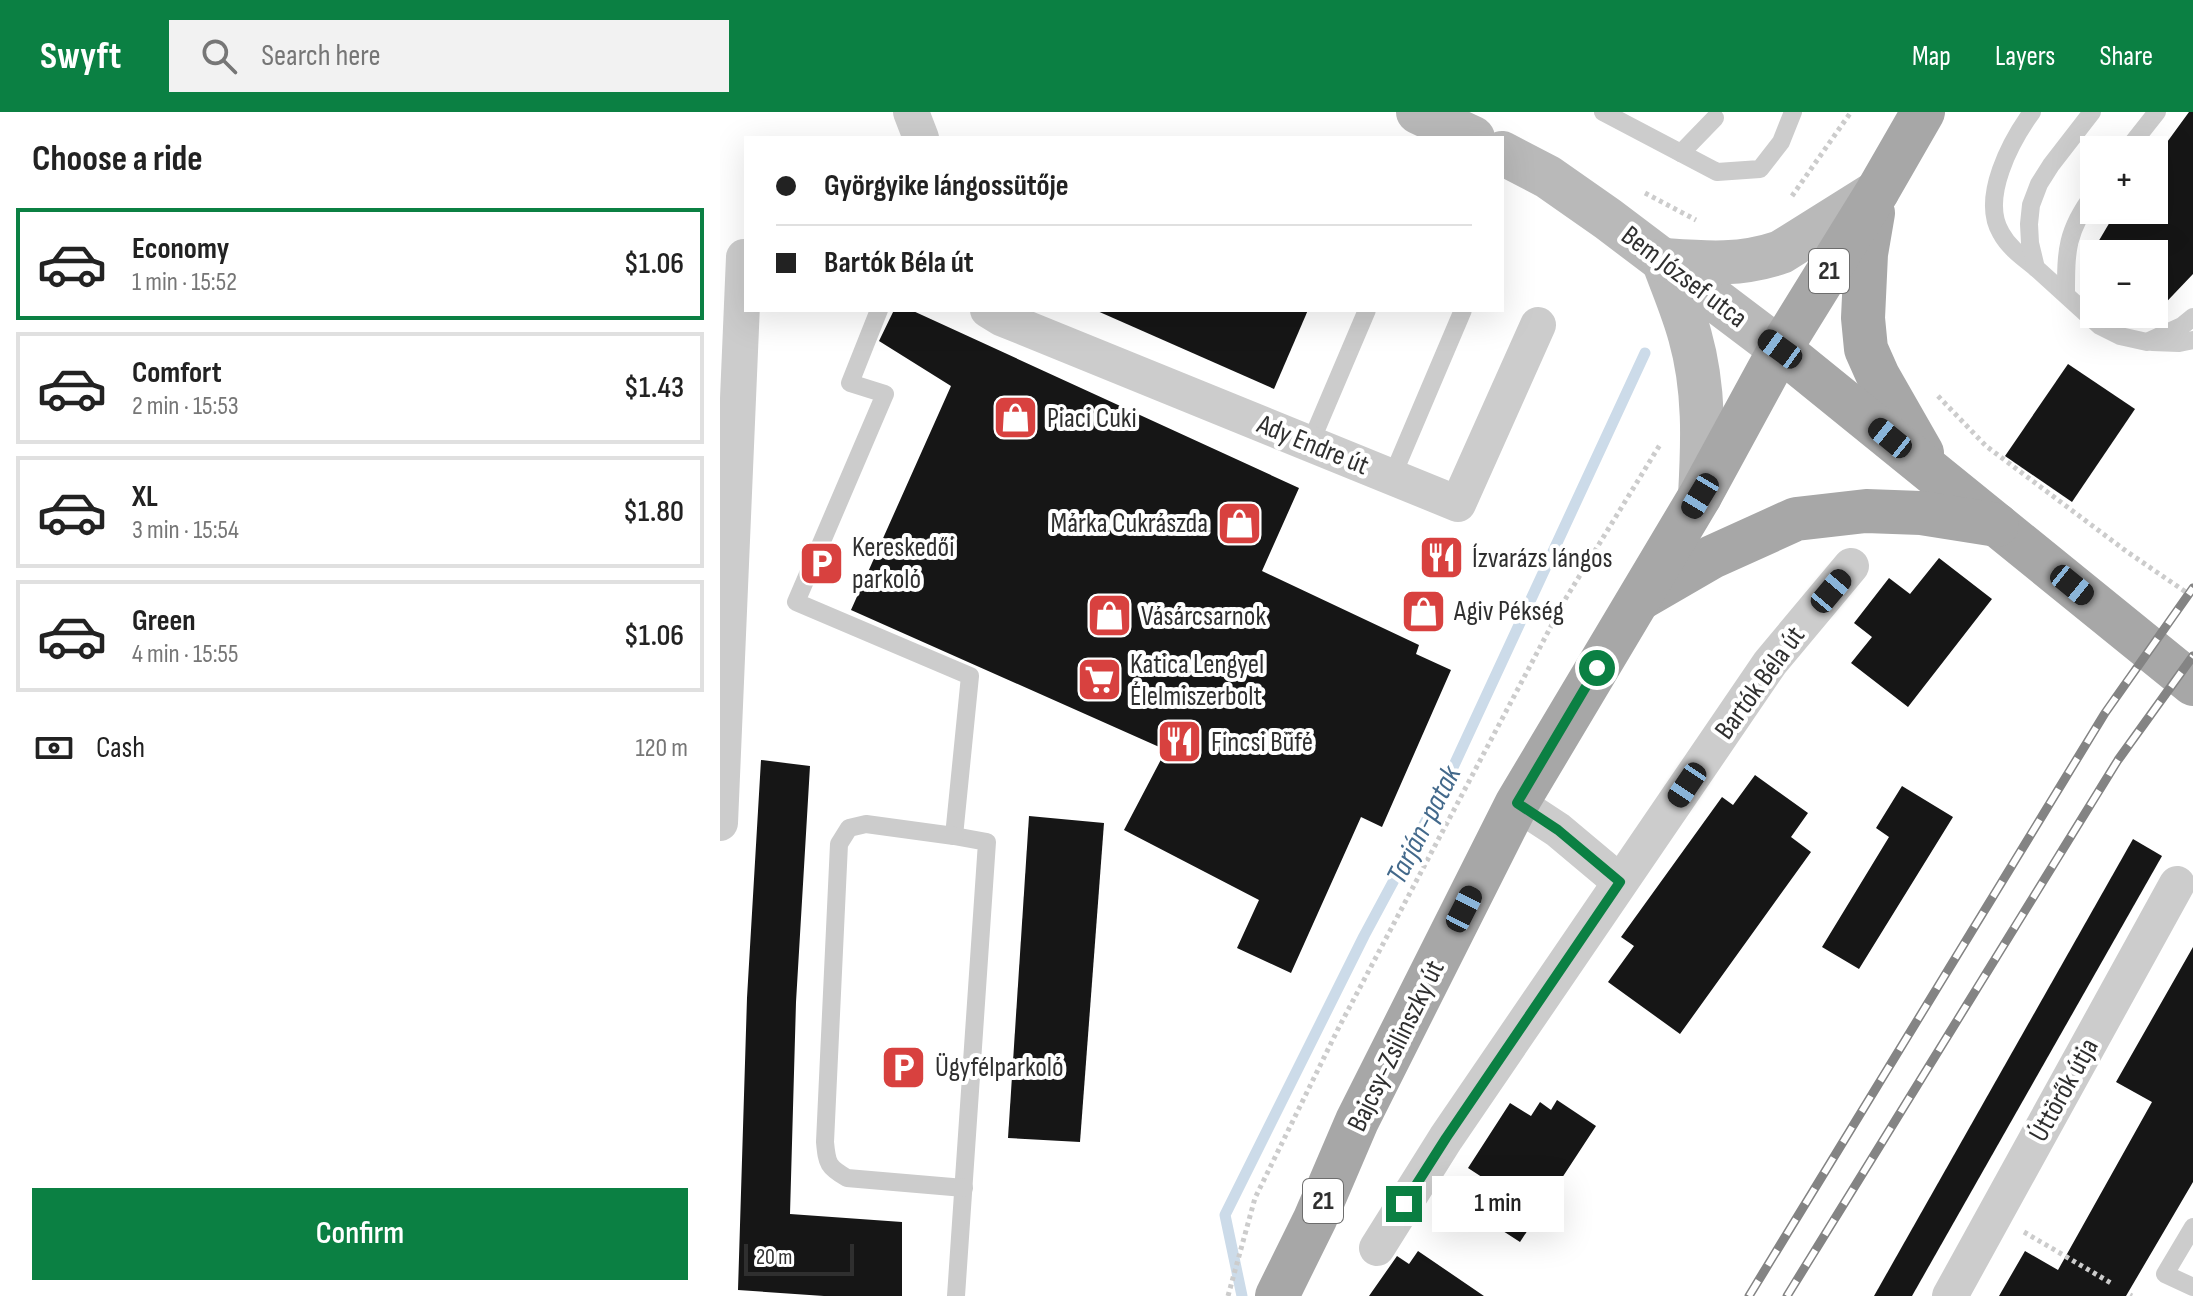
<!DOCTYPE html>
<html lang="en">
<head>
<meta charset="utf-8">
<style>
  :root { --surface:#fff; --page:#f2f2f2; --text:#222; --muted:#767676; --line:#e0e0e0; --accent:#0b8043 }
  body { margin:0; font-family:"Sofia Sans Condensed",sans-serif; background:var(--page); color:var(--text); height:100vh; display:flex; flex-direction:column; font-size:30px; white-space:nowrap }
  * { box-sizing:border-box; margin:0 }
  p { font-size:26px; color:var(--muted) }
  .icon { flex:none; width:44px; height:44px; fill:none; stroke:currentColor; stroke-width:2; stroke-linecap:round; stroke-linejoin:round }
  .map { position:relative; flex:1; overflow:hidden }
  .panel { display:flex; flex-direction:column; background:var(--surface); width:720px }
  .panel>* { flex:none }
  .top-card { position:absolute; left:24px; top:24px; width:760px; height:176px; border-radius:0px; box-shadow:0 8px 32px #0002; display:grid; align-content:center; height:176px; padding:0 32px; background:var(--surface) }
  .fabs { position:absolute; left:1360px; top:24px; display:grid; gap:16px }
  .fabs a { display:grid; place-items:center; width:88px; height:88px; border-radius:0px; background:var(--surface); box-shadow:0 8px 32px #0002; font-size:40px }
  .scale { position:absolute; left:24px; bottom:20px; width:110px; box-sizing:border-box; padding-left:8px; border:4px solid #2f2f2f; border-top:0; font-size:22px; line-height:28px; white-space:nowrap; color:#2f2f2f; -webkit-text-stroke:6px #fff; paint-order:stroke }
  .end { position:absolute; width:36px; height:36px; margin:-18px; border:10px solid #0b8043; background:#fff; box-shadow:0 0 0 4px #fff }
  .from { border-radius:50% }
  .bubble { position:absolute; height:56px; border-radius:0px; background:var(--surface); box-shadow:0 8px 32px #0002; font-size:26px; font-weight:600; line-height:56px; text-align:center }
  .car { position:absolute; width:24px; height:48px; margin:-24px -12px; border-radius:10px; box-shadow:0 0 6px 2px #0007; background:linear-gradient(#222 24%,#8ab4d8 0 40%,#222 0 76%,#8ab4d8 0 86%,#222 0) }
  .top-card b { display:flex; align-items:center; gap:28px; height:76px; font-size:30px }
  .top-card b+b { border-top:2px solid var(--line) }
  .top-card i { width:20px; height:20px; background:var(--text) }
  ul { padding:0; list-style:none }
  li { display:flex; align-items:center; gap:24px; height:112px; margin:0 16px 12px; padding:0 16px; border:4px solid var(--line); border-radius:0px }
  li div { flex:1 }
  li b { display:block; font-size:30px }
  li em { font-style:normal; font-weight:600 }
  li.active { border-color:var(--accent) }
  li>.icon { width:72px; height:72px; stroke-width:1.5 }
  h2 { padding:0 32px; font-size:36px; line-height:96px }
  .pay { display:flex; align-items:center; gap:20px; height:88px; padding:0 32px; font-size:30px }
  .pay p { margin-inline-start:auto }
  .button { display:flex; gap:16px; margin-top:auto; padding:16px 32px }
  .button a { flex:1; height:92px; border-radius:0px; background:var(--accent); color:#fff; font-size:32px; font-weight:600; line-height:92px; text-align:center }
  header { display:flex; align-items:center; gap:48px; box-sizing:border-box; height:112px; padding:0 40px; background:var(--accent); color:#fff }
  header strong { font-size:38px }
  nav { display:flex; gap:44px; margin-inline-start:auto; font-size:28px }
  .search { width:560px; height:72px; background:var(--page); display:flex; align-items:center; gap:20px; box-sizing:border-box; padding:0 28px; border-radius:0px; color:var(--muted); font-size:30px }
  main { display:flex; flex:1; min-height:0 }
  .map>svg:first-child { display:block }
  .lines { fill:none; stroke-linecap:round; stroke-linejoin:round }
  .stream { stroke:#ccdbe9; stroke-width:11 }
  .building { fill:#161616 }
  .path { stroke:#ccc; stroke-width:5; stroke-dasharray:4 4; stroke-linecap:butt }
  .service { stroke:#ccc; stroke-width:18 }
  .minor { stroke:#ccc; stroke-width:36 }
  .secondary { stroke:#b9b9b9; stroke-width:44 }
  .primary { stroke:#a7a7a7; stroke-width:44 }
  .rail-casing { stroke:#848484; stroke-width:9 }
  .rail { stroke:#fff; stroke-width:6; stroke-dasharray:18; stroke-linecap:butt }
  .route { stroke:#0b8043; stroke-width:10 }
  .labels { text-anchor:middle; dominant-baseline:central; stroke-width:8; stroke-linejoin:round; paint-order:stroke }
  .shield { fill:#fff; stroke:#6d6d6d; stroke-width:2 }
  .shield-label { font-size:26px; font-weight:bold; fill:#2f2f2f }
  .street-label { font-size:28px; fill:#2f2f2f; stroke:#fff }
  .poi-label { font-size:28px; fill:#2f2f2f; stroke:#fff; text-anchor:start }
  .water-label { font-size:30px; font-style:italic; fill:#43698b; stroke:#fff }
</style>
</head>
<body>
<header>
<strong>Swyft</strong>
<div class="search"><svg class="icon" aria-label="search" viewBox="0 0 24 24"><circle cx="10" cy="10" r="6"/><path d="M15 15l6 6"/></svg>Search here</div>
<nav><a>Map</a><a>Layers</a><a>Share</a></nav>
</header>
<main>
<section class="panel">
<h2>Choose a ride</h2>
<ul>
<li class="active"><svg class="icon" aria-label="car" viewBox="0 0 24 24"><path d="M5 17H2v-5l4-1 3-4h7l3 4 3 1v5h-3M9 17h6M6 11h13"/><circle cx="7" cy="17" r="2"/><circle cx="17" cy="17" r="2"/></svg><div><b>Economy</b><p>1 min · 15:52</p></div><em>$1.06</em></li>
<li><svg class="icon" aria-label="car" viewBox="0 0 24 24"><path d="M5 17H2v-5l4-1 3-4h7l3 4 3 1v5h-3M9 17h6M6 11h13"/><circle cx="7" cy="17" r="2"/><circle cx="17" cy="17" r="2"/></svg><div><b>Comfort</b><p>2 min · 15:53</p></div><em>$1.43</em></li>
<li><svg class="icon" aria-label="car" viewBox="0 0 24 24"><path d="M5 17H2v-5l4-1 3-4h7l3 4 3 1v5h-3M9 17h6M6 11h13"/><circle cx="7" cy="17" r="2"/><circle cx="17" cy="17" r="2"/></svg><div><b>XL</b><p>3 min · 15:54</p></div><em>$1.80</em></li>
<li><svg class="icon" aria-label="car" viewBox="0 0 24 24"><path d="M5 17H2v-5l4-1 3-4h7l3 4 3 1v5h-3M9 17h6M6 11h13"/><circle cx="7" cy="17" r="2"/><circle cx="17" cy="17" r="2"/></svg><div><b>Green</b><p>4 min · 15:55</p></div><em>$1.06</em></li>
</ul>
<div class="pay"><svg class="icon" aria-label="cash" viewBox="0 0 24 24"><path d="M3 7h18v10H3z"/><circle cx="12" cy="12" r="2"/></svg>Cash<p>120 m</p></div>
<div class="button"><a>Confirm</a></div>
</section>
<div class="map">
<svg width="1473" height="1184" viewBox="0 0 1473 1184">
  <rect width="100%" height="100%" fill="#fff"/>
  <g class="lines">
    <path class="stream" d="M 522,1184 L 505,1103 L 644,824 L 723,677 L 925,241"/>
  </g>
  <g class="building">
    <path d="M 1469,0 L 1473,0 L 1473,162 L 1434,203 L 1434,142 L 1371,142 L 1397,98 L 1434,98 L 1434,48 Z"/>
    <path d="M 174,198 L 191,198 L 579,376 L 542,459 L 699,533 L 696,542 L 731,558 L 662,715 L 641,705 L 571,861 L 517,836 L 539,788 L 404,718 L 446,638 L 131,498 L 231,274 L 159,229 Z"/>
    <path d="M 375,198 L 588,198 L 554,277 Z"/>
    <path d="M 1348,252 L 1415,297 L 1352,390 L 1285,344 Z"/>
    <path d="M 1219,446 L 1272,487 L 1188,595 L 1131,551 L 1152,525 L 1134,511 L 1169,466 L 1190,482 Z"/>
    <path d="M 41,648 L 90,654 L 76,890 L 70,1102 L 182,1110 L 182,1184 L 104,1184 L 18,1178 L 27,886 Z"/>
    <path d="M 1035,663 L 1088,701 L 1071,725 L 1091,740 L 960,922 L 888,870 L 914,834 L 901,825 L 1002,685 L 1013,693 Z"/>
    <path d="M 1182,674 L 1233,705 L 1139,857 L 1102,835 L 1169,725 L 1156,716 Z"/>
    <path d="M 309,704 L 384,711 L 360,1030 L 288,1026 Z"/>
    <path d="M 1413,727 L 1442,744 L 1192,1184 L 1154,1184 Z"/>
    <path d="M 1473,835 L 1473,1070 L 1406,1184 L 1279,1184 L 1305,1139 L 1338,1158 L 1432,990 L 1396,970 Z"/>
    <path d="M 837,988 L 876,1014 L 800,1130 L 752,1099 L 771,1071 L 748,1056 L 790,991 L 811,1004 L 820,990 L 831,998 Z"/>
    <path d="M 698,1139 L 764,1184 L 649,1184 L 677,1144 L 689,1152 Z"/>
  </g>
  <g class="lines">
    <g class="path">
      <path d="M 925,81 L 976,108"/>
      <path d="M 1072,84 L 1131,0"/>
      <path d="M 1218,284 L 1266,334 L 1406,439 L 1473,485"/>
      <path d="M 1304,1120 L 1391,1171"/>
      <path d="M 1410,1183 L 1412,1184"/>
      <path d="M 508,1184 L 535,1086 L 618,917 L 846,486 L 941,331"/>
    </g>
    <g class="service">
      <path d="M 883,0 L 997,60 L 1040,57 L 1061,30 L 1073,0"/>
      <path d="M 1312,0 C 1291,29 1260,86 1281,121 C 1289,136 1304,146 1316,156"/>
      <path d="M 1372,0 L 1331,53 L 1319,72 L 1311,93 L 1309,112 L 1310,131 L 1316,156 L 1380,214 L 1400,224 L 1427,230 L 1462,214 L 1473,205"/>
      <path d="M 1407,38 L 1437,0"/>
      <path d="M 961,41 L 995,6"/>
      <path d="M 1346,182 C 1346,139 1346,119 1374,82"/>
      <path d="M 159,198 L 130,271 L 165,282 L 76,490 L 250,564 L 234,724 L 267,730 L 236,1184"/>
      <path d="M 1432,230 L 1459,231 L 1473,228"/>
      <path d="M 590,332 L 647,198"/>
      <path d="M 672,365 L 743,198"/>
      <path d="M 234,724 L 146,712 L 129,716 L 119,732 L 105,1030 C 107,1052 108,1055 127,1066 L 244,1076"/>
      <path d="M 1473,1115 L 1445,1162 L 1473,1175"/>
    </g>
    <g class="minor">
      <path d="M 191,0 L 201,26"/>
      <path d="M 268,198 L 281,206 L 738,392 L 818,213"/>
      <path d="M 797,691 L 838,718 L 900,770"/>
      <path d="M 0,711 L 24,145"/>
      <path d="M 657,1136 L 726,1026 L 1050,551 L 1131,454"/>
      <path d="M 1230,1184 L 1457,772"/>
    </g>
    <g class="secondary">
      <path d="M 698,0 L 753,26"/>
      <path d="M 782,41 L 828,65 L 888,107 L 1060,237"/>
      <path d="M 943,148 C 952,173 963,198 970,224 C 985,277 983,330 980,384"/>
      <path d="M 943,148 C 986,151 1020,154 1061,140 L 1157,80"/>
    </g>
    <g class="primary">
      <path d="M 1153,101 L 1146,142 L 1143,206 L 1146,237 L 1158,264 L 1202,341"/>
      <path d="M 1060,237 L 1473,572"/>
      <path d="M 923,485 L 992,445 L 1076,407 L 1146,399 L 1201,401 L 1277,413"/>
      <path d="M 557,1184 L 595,1107 L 637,1009 L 797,691 L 980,384 L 1060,237 L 1157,80 L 1203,0"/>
    </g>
    <defs>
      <g id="rail">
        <path d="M 1029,1184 L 1385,601 L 1473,476"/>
        <path d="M 1067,1184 L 1398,648 L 1473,544"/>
      </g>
    </defs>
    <use href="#rail" class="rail-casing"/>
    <use href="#rail" class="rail"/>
  </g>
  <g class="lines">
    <path class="route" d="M 684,1092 L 726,1026 L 900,770 L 838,718 L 797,691 L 877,556"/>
  </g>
  <defs>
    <symbol id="shop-square" viewBox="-11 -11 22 22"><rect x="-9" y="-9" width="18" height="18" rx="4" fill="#d8413f" stroke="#fff"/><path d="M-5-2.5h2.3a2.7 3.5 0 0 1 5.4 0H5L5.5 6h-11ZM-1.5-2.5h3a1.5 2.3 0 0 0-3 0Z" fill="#fff"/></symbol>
    <symbol id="restaurant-square" viewBox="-11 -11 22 22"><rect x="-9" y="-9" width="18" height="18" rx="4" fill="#d8413f" stroke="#fff"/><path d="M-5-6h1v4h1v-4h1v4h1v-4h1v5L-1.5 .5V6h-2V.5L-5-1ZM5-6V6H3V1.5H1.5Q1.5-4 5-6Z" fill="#fff"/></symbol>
    <symbol id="parking-square" viewBox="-11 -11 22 22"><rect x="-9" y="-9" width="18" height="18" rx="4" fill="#d8413f" stroke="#fff"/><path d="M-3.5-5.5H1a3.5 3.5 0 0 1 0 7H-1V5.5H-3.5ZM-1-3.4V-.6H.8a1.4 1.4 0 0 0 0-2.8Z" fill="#fff"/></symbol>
    <symbol id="supermarket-square" viewBox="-11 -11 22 22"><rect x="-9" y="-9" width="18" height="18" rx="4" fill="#d8413f" stroke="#fff"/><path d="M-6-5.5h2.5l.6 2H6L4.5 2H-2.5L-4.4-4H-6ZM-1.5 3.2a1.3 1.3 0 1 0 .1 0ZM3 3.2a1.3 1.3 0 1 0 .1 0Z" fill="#fff"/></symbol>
  </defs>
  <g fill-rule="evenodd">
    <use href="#shop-square" x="270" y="280" width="51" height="51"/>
    <use href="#shop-square" x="494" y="386" width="51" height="51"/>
    <use href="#restaurant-square" x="696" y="420" width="51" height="51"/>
    <use href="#parking-square" x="76" y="426" width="51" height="51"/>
    <use href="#shop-square" x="678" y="474" width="51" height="51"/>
    <use href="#shop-square" x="364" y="478" width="51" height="51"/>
    <use href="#supermarket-square" x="354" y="542" width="51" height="51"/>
    <use href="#restaurant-square" x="434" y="604" width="51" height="51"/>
    <use href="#parking-square" x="158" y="930" width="51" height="51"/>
  </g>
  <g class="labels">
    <g class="shield">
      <rect x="1089" y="137" width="40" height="44" rx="6"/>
      <rect x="583" y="1067" width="40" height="44" rx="6"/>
    </g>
    <g class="shield-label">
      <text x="1109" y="159">21</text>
      <text x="603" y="1089">21</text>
    </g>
    <g class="street-label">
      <text transform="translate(964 165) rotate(37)">Bem József utca</text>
      <text transform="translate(593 333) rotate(22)">Ady Endre út</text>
      <text transform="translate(1040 571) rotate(-54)">Bartók Béla út</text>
      <text transform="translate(676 934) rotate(-64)">Bajcsy-Zsilinszky út</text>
      <text transform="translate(1344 978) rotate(-61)">Úttörők útja</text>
    </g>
    <g class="poi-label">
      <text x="327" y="306">Piaci Cuki</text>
      <text x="488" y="411" text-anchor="end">Márka Cukrászda</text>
      <text x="132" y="435">Kereskedői<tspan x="132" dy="32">parkoló</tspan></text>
      <text x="752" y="446">Ízvarázs lángos</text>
      <text x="734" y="499">Agiv Pékség</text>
      <text x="421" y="504">Vásárcsarnok</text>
      <text x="410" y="552">Katica Lengyel<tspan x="410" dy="32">Élelmiszerbolt</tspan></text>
      <text x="491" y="630">Fincsi Büfé</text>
      <text x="215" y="955">Ügyfélparkoló</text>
    </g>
    <g class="water-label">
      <text transform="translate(704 713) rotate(-63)">Tarján-patak</text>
    </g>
  </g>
</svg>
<div class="fabs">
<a>+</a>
<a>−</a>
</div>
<div class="scale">20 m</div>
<i class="end from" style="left:877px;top:556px"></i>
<i class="end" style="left:684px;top:1092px"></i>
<div class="bubble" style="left:712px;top:1064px;width:132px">1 min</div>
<i class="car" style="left:1060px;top:237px;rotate:306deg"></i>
<i class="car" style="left:1170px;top:326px;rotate:309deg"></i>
<i class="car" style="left:980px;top:384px;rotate:211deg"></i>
<i class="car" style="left:1352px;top:473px;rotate:129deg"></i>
<i class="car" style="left:1111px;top:479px;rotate:40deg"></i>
<i class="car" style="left:967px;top:673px;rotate:214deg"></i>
<i class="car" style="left:744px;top:797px;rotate:27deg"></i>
<div class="top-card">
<b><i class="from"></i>Györgyike lángossütője</b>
<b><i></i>Bartók Béla út</b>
</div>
</div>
</main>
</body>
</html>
